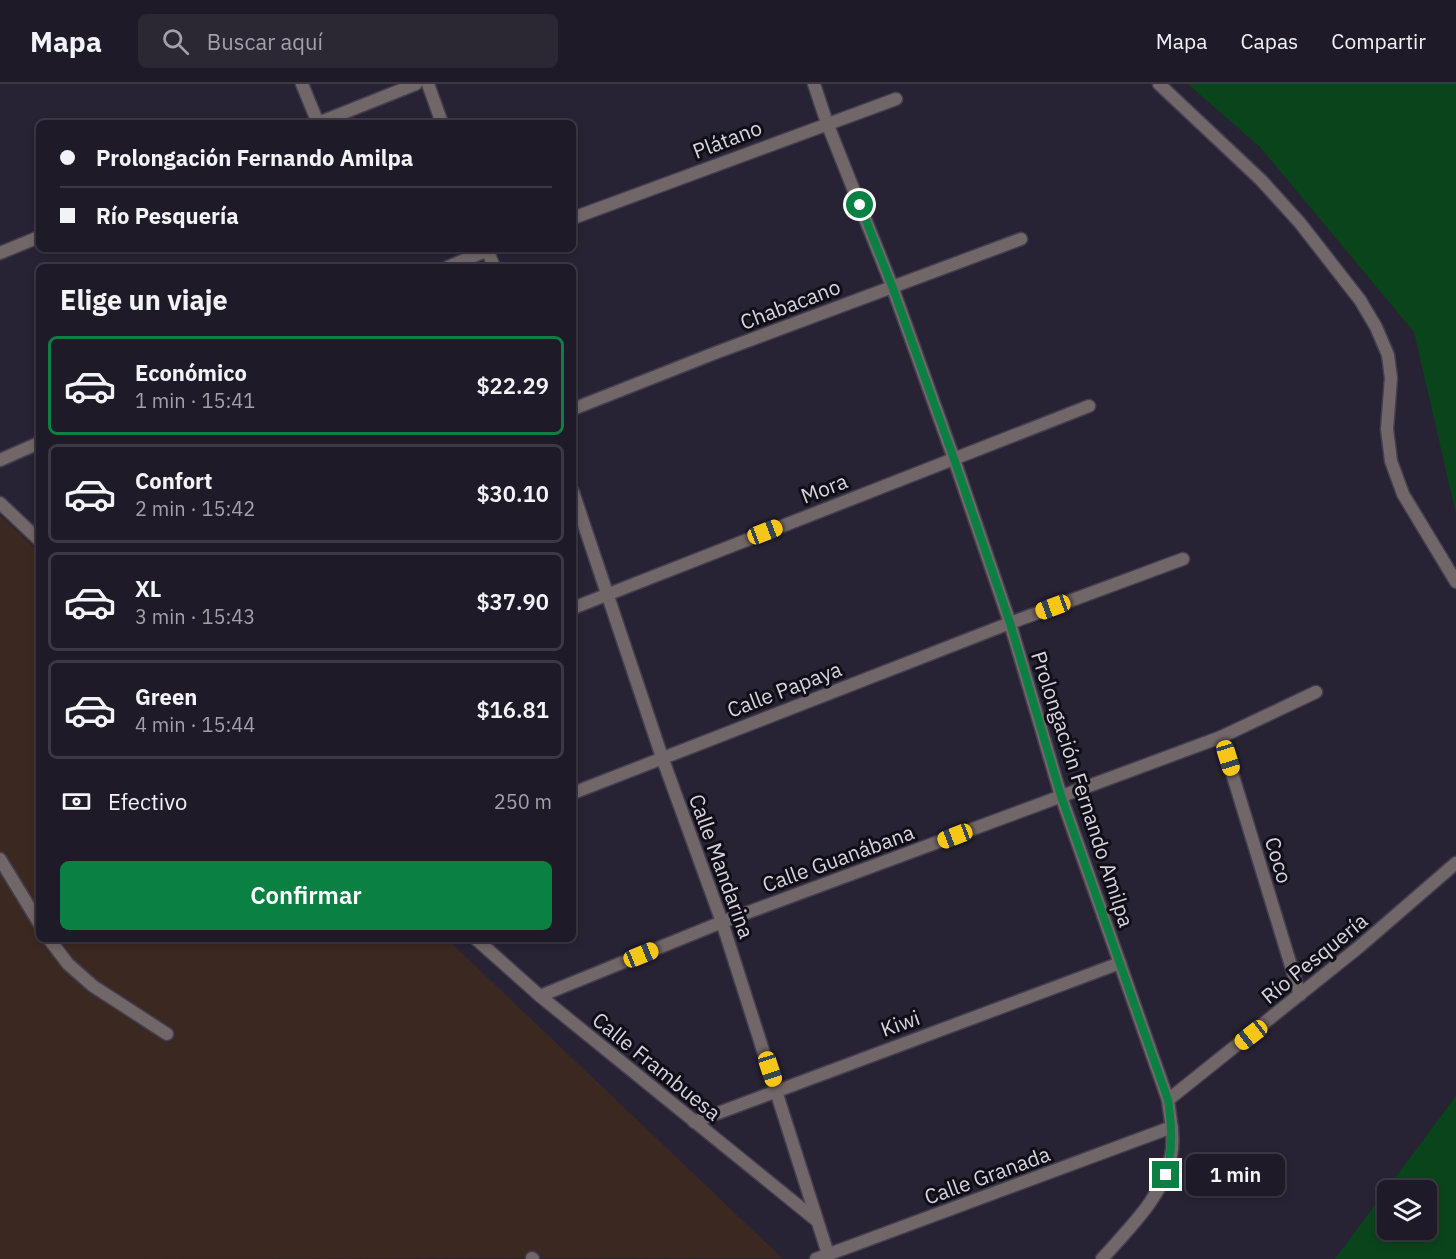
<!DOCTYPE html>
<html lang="es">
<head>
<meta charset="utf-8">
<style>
  :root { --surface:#1e1a27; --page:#2b2733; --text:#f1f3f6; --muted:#a1a1a7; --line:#3c3844; --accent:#0b8043 }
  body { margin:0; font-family:"IBM Plex Sans",sans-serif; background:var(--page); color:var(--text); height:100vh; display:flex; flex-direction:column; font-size:22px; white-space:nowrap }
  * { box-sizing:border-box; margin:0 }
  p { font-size:20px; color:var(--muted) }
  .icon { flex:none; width:33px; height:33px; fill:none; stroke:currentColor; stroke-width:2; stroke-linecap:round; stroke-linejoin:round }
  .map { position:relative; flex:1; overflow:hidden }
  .panel { position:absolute; left:36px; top:180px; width:540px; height:678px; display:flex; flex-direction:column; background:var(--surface); border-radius:9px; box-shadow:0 3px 9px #0003,0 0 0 2px var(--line) }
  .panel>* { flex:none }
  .banner { position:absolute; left:36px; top:36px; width:540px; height:132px; border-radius:9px; box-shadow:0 3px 9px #0003,0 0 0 2px var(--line); display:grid; align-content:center; height:132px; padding:0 24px; background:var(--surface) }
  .buttons { position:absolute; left:1377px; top:1096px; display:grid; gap:12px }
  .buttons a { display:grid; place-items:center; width:60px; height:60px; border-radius:9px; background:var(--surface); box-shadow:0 3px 9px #0003,0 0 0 2px var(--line); font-size:30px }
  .end { position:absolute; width:27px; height:27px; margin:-14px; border:8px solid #0b8043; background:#fff; box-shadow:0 0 0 3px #fff }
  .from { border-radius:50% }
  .bubble { position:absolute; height:42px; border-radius:9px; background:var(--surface); box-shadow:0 3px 9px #0003,0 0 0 2px var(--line); font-size:20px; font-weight:600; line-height:42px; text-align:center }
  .car { position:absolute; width:18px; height:36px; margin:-18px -9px; border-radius:8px; box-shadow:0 0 4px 2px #0007; background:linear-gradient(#f5c518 24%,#345 0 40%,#f5c518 0 76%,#345 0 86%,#f5c518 0) }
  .banner b { display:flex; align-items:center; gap:21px; height:57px; font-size:22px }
  .banner b+b { border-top:2px solid var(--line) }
  .banner i { width:15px; height:15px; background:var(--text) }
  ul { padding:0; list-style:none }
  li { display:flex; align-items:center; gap:18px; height:99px; margin:0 12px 9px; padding:0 12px; border:3px solid var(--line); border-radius:9px }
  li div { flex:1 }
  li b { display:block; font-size:22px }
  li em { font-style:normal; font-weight:600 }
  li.current { border-color:var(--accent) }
  li>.icon { width:54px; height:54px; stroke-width:1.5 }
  h2 { padding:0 24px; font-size:27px; line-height:72px }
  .pay { display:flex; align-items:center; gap:15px; height:66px; padding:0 24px; font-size:22px }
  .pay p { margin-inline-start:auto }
  .button { display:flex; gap:12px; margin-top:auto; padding:12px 24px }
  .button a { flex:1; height:69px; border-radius:9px; background:var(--accent); color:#fff; font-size:24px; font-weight:600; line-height:69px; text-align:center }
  header { display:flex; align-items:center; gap:36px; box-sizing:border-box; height:84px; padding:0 30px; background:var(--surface); border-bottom:2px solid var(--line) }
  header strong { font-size:28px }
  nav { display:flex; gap:33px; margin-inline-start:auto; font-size:21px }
  .search { width:420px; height:54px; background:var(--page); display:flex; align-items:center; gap:15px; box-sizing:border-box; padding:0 21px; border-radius:9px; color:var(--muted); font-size:22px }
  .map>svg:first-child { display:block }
  .industrial { fill:#3b2921 }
  .green { fill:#0a441b; fill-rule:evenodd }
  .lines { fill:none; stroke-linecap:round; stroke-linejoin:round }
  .lane-casing { stroke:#443f50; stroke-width:15 }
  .street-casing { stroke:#443f50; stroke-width:15 }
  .lane { stroke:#716668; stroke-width:12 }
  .street { stroke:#716668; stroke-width:12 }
  .route { stroke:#0b8043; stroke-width:8 }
  .labels { text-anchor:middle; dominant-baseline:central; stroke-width:6; stroke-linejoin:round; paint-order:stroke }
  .street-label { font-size:21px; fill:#d7d4e0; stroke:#100e16 }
</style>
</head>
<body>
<header>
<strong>Mapa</strong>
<div class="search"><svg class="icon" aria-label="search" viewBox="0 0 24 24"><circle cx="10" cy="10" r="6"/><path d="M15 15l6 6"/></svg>Buscar aquí</div>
<nav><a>Mapa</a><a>Capas</a><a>Compartir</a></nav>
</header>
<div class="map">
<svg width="1456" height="1175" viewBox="0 0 1456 1175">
  <rect width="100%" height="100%" fill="#282334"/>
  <path class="industrial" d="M 0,431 L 39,468 L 39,855 L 447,855 L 782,1174 L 0,1175 Z"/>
  <g class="green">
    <path d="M 1188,0 L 1456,0 L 1456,430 L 1414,248 L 1260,63 Z"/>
    <path d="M 1456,1012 L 1456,1175 L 1335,1175 ZM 1388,1107 L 1426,1107 L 1426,1146 L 1388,1146 Z"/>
  </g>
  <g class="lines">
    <defs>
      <g id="lane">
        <path d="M 0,775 L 39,839"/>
        <path d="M 49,855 L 68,880 L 93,902 L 167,950"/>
        <path d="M 532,1174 L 533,1175"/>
      </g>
      <g id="street">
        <path d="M 302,0 L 318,39 L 416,0"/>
        <path d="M 428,0 L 442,39"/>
        <path d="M 814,0 L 827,39 L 892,202 L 954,375 L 1010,539 L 1061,712 L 1168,1016"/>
        <path d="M 1159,0 L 1261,96 L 1300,139 L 1360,216 L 1376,243 L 1388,271 L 1391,294 L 1387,345 L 1391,377 L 1403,410 L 1456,498"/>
        <path d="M 573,134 L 896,15"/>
        <path d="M 487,165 L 494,183"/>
        <path d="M 0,169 L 39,153"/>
        <path d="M 448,183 L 490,165"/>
        <path d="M 573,325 L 715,269 L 1021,155"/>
        <path d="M 0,376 L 39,359"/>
        <path d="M 573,408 L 662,673 L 722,838 L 828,1170"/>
        <path d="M 0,419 L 39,456"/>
        <path d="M 573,524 L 1089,322"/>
        <path d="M 1221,653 L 1300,911"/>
        <path d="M 573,709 L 1010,539 L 1183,475"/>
        <path d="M 476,855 L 540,912 L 816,1136"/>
        <path d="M 540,912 L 722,838 L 1221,653 L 1316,608"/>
        <path d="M 694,1038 L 1120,879"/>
        <path d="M 816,1175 L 1172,1043"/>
        <path d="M 1102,1175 C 1129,1144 1163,1113 1171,1072 C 1175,1054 1170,1034 1168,1016 L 1359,863 L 1456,779"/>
      </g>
    </defs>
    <use href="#lane" class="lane-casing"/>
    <use href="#street" class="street-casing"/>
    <use href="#lane" class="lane"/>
    <use href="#street" class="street"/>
  </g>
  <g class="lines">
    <path class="route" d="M 860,121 L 892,202 L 954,375 L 1010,539 L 1061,712 L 1168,1016 C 1172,1043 1173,1065 1166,1091"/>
  </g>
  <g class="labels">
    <g class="street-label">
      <text transform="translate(727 55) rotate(-21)">Plátano</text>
      <text transform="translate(790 220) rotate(-21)">Chabacano</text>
      <text transform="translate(824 404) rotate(-21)">Mora</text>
      <text transform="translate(784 605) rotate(-21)">Calle Papaya</text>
      <text transform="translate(1083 705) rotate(72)">Prolongación Fernando Amilpa</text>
      <text transform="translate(838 774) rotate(-20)">Calle Guanábana</text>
      <text transform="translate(1279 776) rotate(73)">Coco</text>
      <text transform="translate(722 782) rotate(70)">Calle Mandarina</text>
      <text transform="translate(1314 874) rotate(-39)">Río Pesquería</text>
      <text transform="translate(900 939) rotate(-20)">Kiwi</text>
      <text transform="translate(657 982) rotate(39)">Calle Frambuesa</text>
      <text transform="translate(987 1091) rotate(-20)">Calle Granada</text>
    </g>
  </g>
</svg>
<div class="buttons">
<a><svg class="icon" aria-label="layers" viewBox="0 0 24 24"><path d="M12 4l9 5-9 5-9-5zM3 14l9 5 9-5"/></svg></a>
</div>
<i class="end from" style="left:860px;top:121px"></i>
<i class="end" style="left:1166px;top:1091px"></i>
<div class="bubble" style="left:1186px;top:1070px;width:99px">1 min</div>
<i class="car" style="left:765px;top:448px;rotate:69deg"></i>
<i class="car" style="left:1053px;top:523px;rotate:250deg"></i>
<i class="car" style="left:1228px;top:674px;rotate:163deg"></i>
<i class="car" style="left:955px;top:752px;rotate:249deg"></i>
<i class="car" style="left:641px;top:871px;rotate:68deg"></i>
<i class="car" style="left:1251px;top:951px;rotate:232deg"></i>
<i class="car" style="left:770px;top:985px;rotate:162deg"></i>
<div class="banner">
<b><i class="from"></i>Prolongación Fernando Amilpa</b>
<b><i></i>Río Pesquería</b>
</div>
<section class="panel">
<h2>Elige un viaje</h2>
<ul>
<li class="current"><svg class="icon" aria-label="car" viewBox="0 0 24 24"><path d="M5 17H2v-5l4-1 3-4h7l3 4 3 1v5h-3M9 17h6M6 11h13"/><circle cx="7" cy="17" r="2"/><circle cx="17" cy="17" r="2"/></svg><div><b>Económico</b><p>1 min · 15:41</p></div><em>$22.29</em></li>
<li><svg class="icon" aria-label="car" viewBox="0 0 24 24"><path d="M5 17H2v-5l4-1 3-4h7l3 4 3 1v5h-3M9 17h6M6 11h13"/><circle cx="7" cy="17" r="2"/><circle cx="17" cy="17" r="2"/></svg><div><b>Confort</b><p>2 min · 15:42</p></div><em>$30.10</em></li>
<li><svg class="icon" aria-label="car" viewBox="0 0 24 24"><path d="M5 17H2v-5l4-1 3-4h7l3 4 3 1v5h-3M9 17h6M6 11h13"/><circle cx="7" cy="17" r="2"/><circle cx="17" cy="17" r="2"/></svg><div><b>XL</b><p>3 min · 15:43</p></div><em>$37.90</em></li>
<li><svg class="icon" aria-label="car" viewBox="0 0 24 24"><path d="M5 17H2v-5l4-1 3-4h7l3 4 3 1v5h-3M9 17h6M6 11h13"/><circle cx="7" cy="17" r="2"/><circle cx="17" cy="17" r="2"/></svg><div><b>Green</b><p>4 min · 15:44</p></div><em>$16.81</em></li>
</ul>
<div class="pay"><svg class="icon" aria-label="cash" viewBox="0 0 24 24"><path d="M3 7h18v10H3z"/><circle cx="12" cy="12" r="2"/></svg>Efectivo<p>250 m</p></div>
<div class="button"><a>Confirmar</a></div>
</section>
</div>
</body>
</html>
